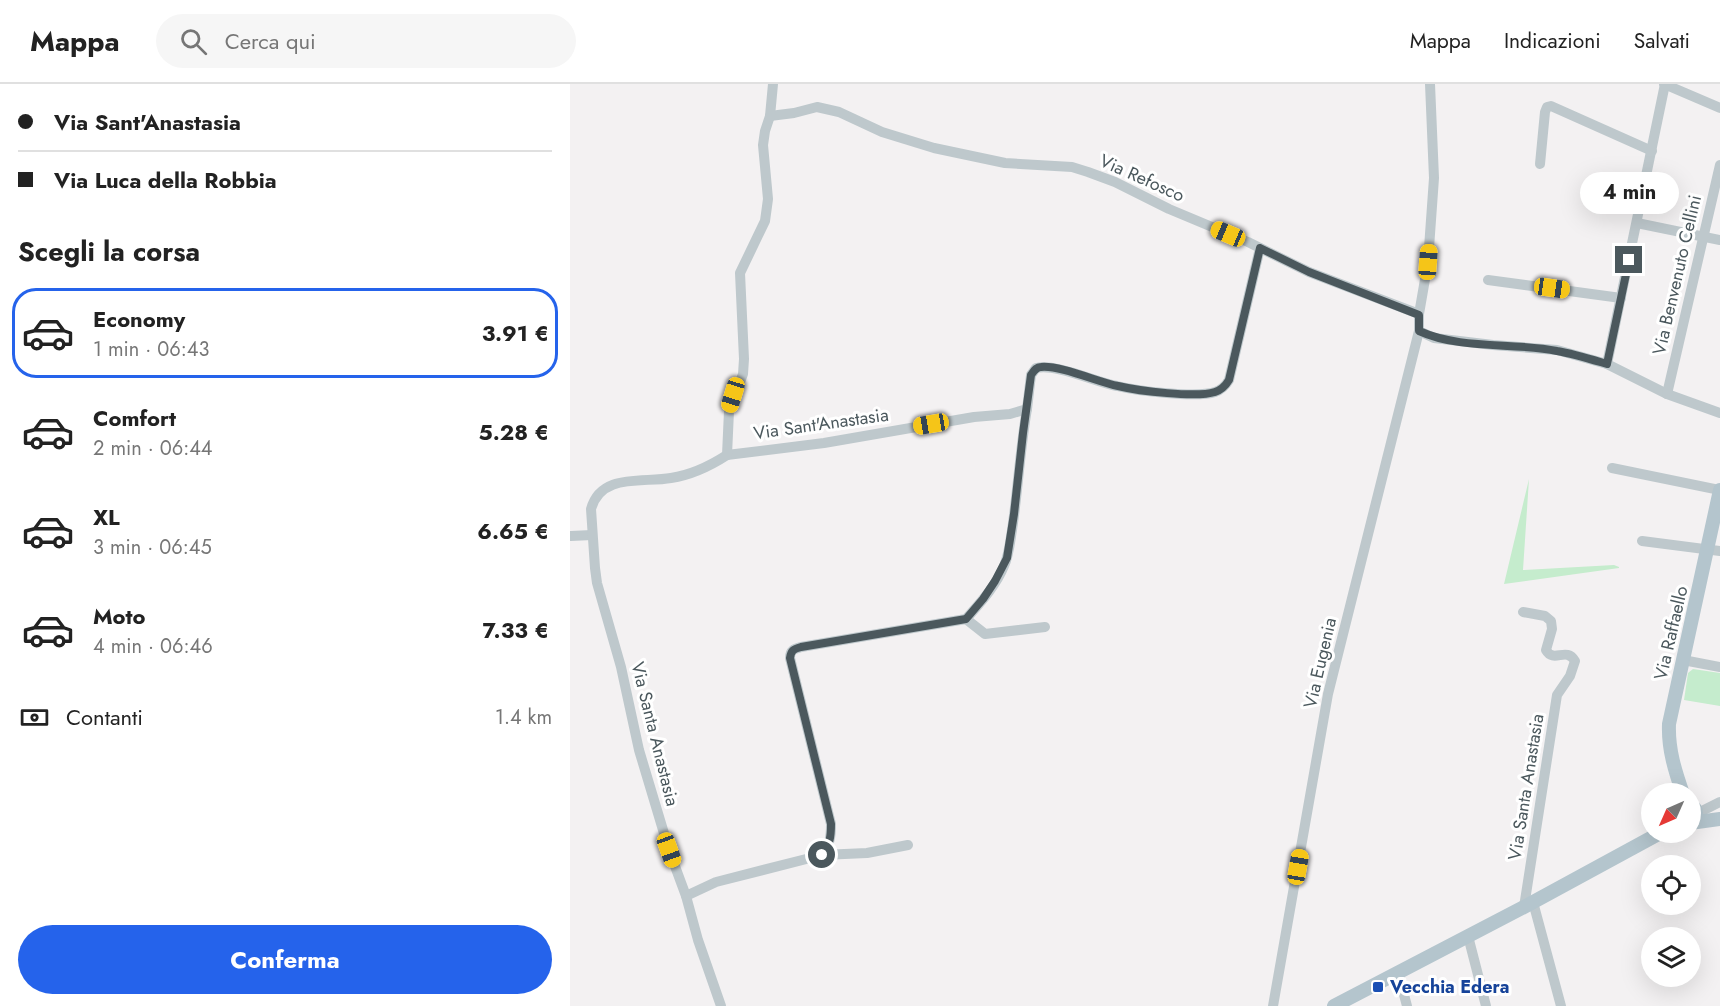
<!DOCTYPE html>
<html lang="it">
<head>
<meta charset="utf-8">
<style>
  :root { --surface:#fff; --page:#f6f6f6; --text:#222; --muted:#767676; --line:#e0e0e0; --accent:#2563eb }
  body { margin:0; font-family:Jost,sans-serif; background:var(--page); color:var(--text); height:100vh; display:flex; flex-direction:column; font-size:22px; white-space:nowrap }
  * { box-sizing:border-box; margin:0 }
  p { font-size:20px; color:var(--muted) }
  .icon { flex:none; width:33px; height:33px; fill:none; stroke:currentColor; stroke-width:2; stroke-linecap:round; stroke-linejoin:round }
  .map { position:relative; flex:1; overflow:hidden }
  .side { display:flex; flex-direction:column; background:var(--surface); width:570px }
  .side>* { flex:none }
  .banner { display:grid; align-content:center; height:132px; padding:0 18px; background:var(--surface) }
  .needle { width:39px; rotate:225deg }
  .tools { position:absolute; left:1071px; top:699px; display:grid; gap:12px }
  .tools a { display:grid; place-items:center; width:60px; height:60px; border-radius:50%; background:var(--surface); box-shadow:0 6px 24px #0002; font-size:30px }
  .end { position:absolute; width:27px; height:27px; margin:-14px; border:8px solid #4b585d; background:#fff; box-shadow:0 0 0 3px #fff }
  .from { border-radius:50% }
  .bubble { position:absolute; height:42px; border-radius:21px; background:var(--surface); box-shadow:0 6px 24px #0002; font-size:20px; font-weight:700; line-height:42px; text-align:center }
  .car { position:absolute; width:18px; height:36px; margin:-18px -9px; border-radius:8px; box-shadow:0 0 4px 2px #0007; background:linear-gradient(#f5c518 24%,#345 0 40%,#f5c518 0 76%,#345 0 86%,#f5c518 0) }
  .banner b { display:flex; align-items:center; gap:21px; height:57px; font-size:22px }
  .banner b+b { border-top:2px solid var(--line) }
  .banner i { width:15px; height:15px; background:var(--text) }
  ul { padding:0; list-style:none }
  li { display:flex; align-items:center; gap:18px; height:90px; margin:0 12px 9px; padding:0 6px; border:3px solid transparent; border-radius:24px }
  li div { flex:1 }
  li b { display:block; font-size:22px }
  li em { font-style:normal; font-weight:700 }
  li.on { border-color:var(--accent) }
  li>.icon { width:54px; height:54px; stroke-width:1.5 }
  h2 { padding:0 18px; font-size:27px; line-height:72px }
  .pay { display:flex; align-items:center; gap:15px; height:66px; padding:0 18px; font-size:22px }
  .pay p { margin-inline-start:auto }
  .primary-button { display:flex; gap:12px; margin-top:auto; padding:12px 18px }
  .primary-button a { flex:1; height:69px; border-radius:36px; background:var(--accent); color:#fff; font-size:24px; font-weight:700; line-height:69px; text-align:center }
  header { display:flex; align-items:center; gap:36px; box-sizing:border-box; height:84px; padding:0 30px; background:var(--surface); border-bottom:2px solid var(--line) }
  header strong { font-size:28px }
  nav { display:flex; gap:33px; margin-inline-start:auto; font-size:21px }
  .search { width:420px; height:54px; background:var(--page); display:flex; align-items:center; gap:15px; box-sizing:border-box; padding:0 21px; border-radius:33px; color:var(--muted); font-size:22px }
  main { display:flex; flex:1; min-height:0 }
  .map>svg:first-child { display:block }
  .green { fill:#c5eccd }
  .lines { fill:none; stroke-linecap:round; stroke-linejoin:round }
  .minor { stroke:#bec8cc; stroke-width:10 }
  .major { stroke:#b4c5cd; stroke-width:14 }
  .route { stroke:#4b585d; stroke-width:8 }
  .transit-dot { fill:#1a4fb4; stroke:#fff; stroke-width:2 }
  .labels { text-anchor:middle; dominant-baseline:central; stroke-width:6; stroke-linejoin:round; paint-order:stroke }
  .street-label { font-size:18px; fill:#4b585d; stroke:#fff }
  .transit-label { font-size:18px; font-weight:bold; fill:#164399; stroke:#fff; text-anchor:start }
</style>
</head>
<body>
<header>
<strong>Mappa</strong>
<div class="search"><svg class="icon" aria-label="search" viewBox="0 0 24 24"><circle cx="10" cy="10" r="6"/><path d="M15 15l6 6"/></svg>Cerca qui</div>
<nav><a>Mappa</a><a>Indicazioni</a><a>Salvati</a></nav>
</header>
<main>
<section class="side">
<div class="banner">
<b><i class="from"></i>Via Sant'Anastasia</b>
<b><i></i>Via Luca della Robbia</b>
</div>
<h2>Scegli la corsa</h2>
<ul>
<li class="on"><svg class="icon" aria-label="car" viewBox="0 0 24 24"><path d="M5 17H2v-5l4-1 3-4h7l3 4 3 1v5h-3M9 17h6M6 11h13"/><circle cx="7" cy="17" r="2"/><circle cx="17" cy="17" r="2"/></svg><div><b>Economy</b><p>1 min · 06:43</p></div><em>3.91 €</em></li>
<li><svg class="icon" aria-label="car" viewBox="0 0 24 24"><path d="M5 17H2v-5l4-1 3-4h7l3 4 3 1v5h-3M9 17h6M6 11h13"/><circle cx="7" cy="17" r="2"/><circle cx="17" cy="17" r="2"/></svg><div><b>Comfort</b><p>2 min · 06:44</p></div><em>5.28 €</em></li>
<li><svg class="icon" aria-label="car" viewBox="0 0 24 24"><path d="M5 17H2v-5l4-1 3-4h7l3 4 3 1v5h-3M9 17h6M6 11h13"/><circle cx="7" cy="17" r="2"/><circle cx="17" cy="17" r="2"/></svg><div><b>XL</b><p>3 min · 06:45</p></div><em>6.65 €</em></li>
<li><svg class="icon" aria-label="car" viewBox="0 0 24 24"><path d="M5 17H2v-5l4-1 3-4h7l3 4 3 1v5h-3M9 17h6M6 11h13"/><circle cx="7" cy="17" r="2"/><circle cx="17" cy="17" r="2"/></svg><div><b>Moto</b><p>4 min · 06:46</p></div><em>7.33 €</em></li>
</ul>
<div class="pay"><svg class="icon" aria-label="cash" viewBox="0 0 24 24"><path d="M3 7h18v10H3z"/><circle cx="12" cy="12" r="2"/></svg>Contanti<p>1.4 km</p></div>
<div class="primary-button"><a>Conferma</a></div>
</section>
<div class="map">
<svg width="1150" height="922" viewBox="0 0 1150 922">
  <rect width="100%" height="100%" fill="#f3f1f2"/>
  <g class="green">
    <path d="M 959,395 L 953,486 L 1044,481 L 1049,483 L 1049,484 L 934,500 Z"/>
    <path d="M 1123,585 L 1150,589 L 1150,622 L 1114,616 L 1118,589 Z"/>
  </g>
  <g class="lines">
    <g class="minor">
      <path d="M 1094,0 L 1150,24"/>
      <path d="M 200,32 L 224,29 L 247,23 L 269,28 L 312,48 L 364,64 L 435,79 L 502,83 L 518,88 L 545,98 L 599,125 L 678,158 L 739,188 L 849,230"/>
      <path d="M 970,80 L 975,28 L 977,23 L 981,22 L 1082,67"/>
      <path d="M 1067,139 L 1150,156"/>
      <path d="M 918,196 L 1051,214"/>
      <path d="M 849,247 L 864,254 L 923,261 L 987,266 L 1037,280 L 1097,310 L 1150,329"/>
      <path d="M 1037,280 L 1095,0"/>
      <path d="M 1097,310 L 1150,81"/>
      <path d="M 157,371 L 254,359 L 404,333 L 440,330 L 457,325 L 461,291 L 466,284 C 485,279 526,298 547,302 C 568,307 626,314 645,308 C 651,306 656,301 659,296 L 690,164"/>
      <path d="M 1042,384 L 1150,406"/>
      <path d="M 1,452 L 22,451"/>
      <path d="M 1072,457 L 1150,467"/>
      <path d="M 953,528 L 975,532 L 981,537 L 982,545 L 976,566 C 984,580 996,562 1005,577 L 1000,592 L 987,611 L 954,823"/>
      <path d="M 396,535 L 415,550 L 475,543"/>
      <path d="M 1113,576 L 1150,583"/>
      <path d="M 1126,730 L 1150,718"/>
      <path d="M 252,771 C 260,761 261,752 261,740 L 220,574 C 220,566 224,565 231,563 L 396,535 C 410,519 426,502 434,482 C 439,471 440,458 442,446 C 448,406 450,365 457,325"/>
      <path d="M 116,812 L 146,798 L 252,771 L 297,769 L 338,761"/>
      <path d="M 963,818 L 991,922"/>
      <path d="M 898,852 L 916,922"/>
      <path d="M 828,888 L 837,922"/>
      <path d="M 151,922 L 128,856 L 116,812 L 99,766 L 69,666 L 51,583 L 27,499 L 25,484 L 21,425 C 31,389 72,399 101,394 C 121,391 140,382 157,371 L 159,327 L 173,290 L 174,275 L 170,189 L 195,137 L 198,115 L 193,61 L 195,47 L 200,32 L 203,0"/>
      <path d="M 703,922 L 758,610 L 849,247 L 849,230 L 858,178 L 864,94 L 860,0"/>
    </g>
    <g class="major">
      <path d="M 1113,710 C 1105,687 1098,665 1099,640 L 1150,406"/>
      <path d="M 1120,720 C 1128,725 1128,733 1120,738"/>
      <path d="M 1120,739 L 1150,735"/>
      <path d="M 764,922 L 954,823 L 1092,748"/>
    </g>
  </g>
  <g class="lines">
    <path class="route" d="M 252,771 C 260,761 261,752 261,740 L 220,574 C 221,566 224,565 231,563 L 396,535 L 413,515 L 425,497 L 437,474 L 444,430 L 453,349 L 461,291 C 464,287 466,283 471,283 C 490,281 528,298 548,302 C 569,307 626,314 645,308 C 651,306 656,301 659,296 L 690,164 L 739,188 L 849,231 L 849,247 C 891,266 943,258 987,267 C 1004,270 1020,275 1037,280 L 1059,176"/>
  </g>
  <rect class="transit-dot" x="802" y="897" width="12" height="12" rx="3"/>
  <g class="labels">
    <g class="street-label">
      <text transform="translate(572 94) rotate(24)">Via Refosco</text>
      <text transform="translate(1107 191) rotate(-77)">Via Benvenuto Cellini</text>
      <text transform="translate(251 340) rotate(-8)">Via Sant'Anastasia</text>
      <text transform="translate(1101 549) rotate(-77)">Via Raffaello</text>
      <text transform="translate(750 579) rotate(-77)">Via Eugenia</text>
      <text transform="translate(85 650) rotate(76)">Via Santa Anastasia</text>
      <text transform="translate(956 703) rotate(-81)">Via Santa Anastasia</text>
    </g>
    <g class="transit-label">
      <text x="820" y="903">Vecchia Edera</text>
    </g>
  </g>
</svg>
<div class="tools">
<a><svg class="needle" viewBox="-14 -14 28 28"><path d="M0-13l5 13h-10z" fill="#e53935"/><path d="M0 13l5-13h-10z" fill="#767676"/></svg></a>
<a><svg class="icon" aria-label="locate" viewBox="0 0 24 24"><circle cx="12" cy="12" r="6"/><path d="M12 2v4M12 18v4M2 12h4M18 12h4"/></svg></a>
<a><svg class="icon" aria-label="layers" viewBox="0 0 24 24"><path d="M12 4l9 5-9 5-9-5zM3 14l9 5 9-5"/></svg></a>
</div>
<i class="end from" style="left:252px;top:771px"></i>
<i class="end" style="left:1059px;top:176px"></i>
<div class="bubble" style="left:1010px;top:88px;width:99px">4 min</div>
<i class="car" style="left:658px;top:150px;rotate:293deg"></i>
<i class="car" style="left:858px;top:178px;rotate:4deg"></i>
<i class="car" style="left:982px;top:204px;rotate:98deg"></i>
<i class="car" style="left:163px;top:311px;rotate:197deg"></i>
<i class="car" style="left:361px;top:340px;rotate:260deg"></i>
<i class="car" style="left:99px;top:766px;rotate:160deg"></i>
<i class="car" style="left:728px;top:783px;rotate:10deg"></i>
</div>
</main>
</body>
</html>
